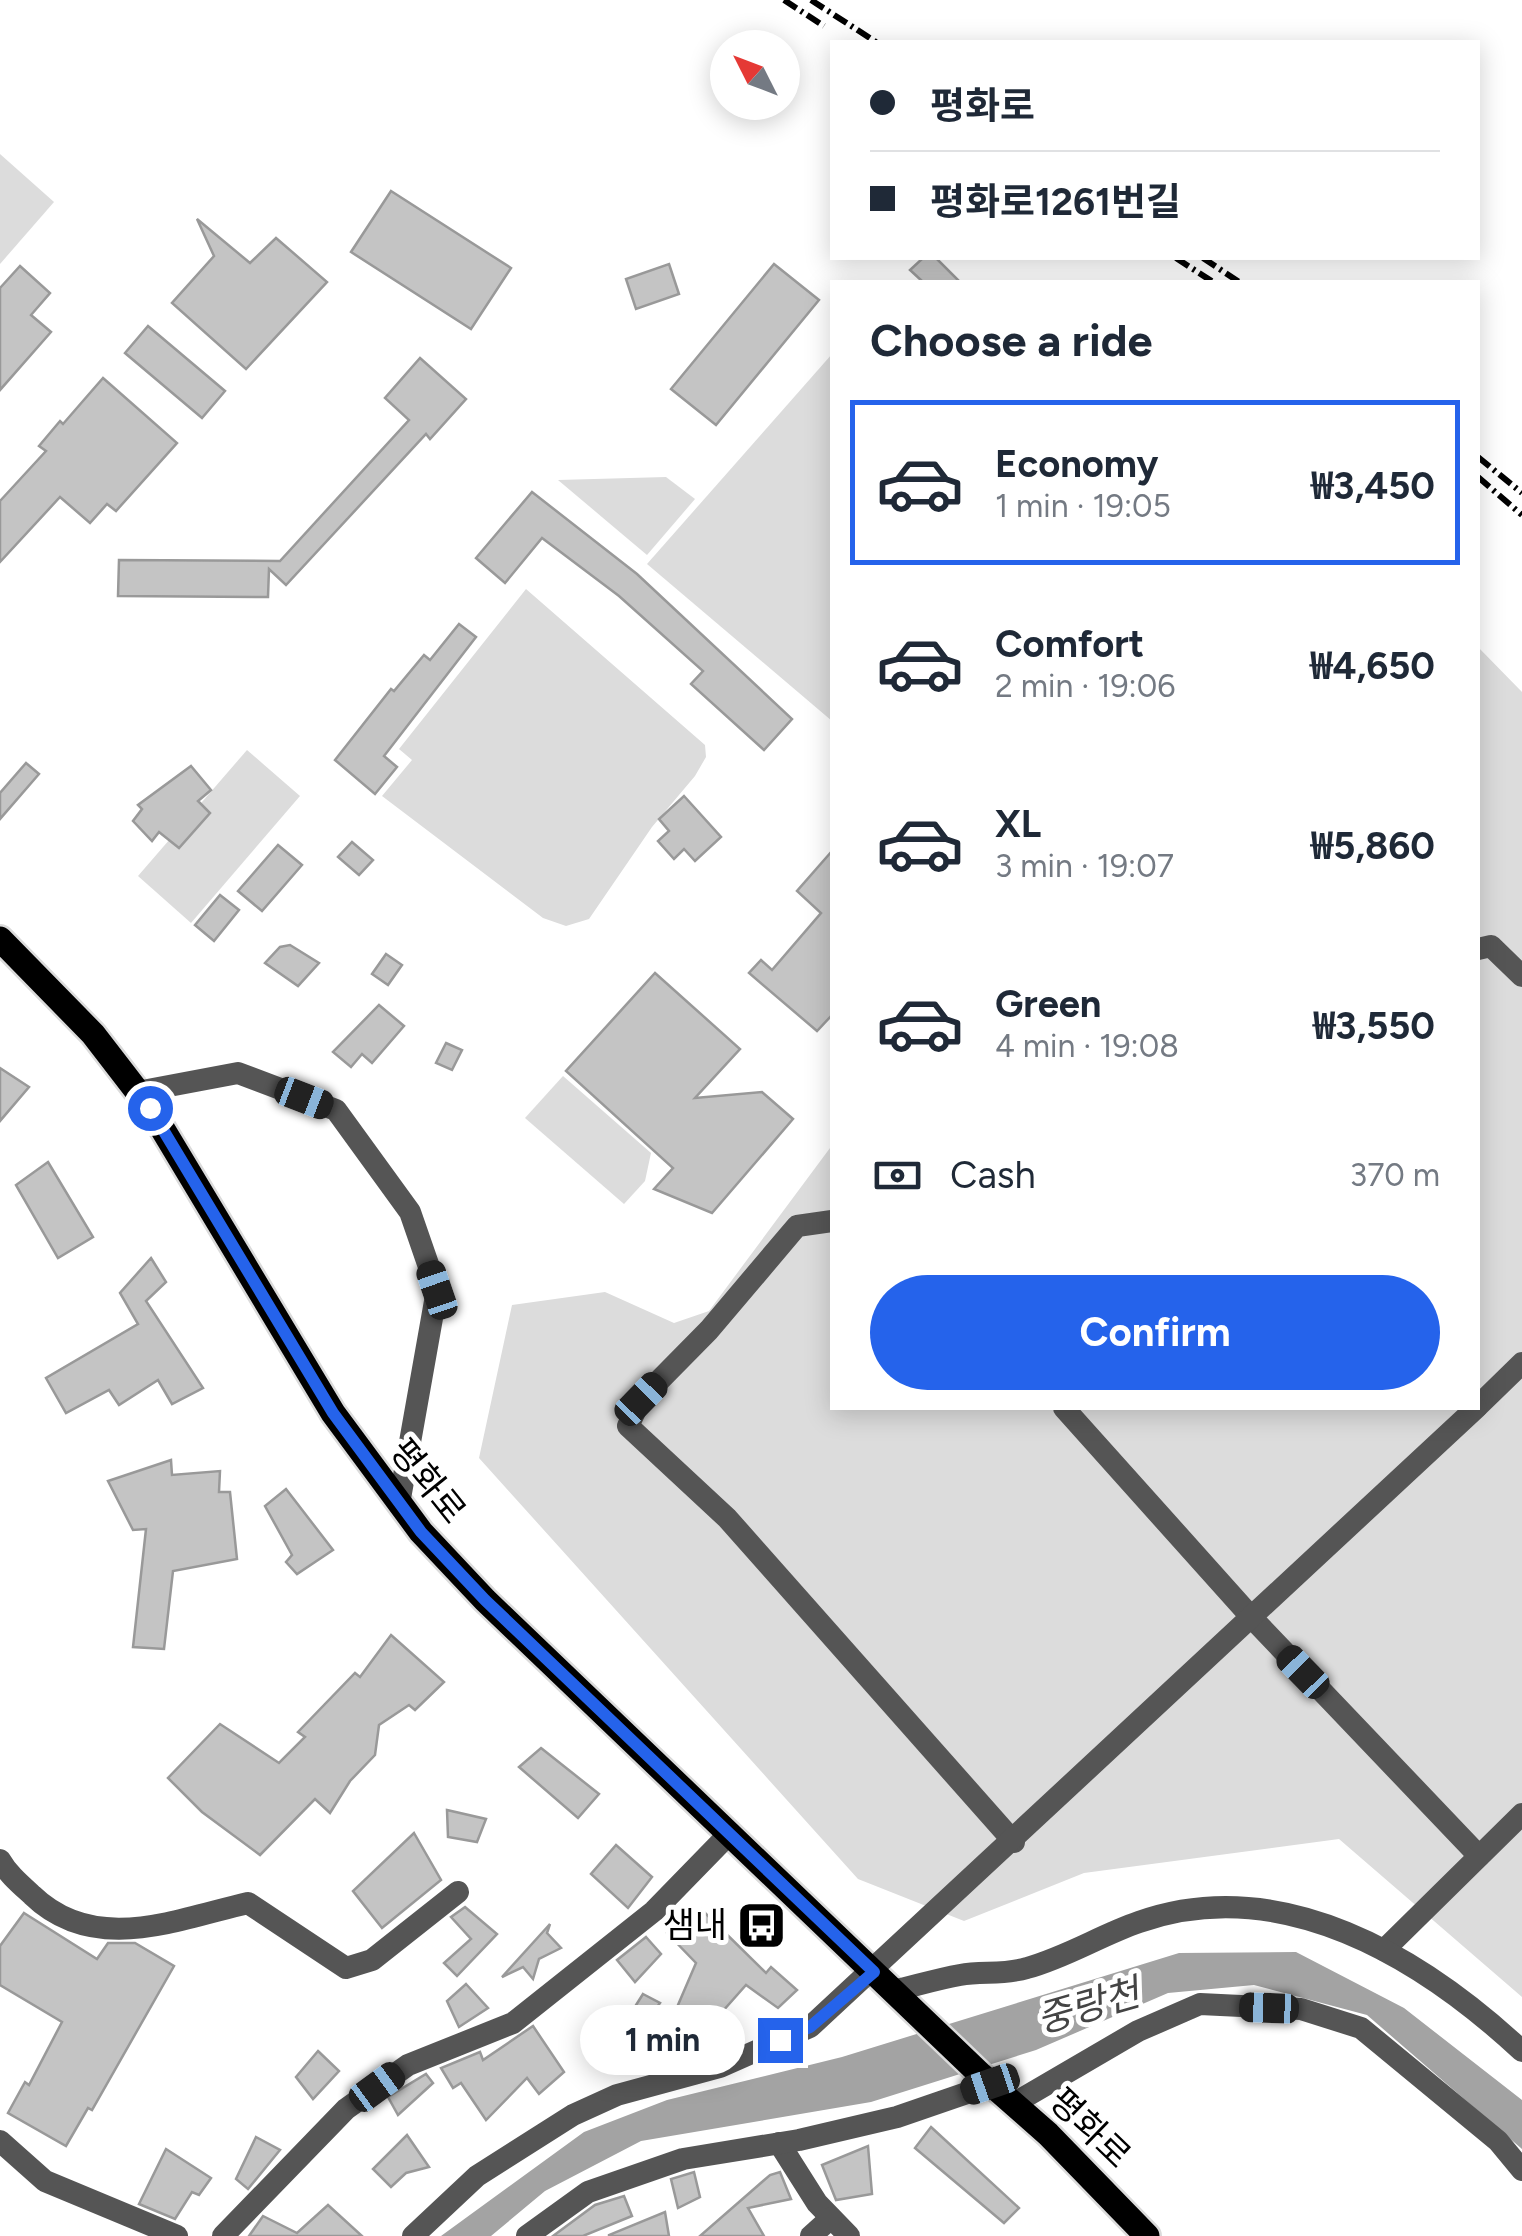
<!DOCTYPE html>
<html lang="en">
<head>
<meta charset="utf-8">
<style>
  :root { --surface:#fff; --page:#f2f2f3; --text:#1f2937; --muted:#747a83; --line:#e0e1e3; --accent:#2563eb }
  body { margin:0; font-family:Figtree,"Noto Sans KR",sans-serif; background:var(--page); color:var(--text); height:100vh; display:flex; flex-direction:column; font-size:38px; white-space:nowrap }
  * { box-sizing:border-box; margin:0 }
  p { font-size:32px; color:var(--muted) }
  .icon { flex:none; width:55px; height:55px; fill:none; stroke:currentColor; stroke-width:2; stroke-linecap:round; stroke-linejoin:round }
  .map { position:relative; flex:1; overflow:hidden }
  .side { position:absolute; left:830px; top:280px; width:650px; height:1130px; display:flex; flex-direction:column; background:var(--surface); border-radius:0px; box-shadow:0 5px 25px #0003 }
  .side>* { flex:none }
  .top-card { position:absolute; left:830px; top:40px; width:650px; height:220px; border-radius:0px; box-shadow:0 5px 25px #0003; display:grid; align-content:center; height:220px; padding:0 40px; background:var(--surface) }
  .needle { width:65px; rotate:312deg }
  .controls { position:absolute; left:710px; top:30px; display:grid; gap:20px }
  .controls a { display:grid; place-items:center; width:90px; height:90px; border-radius:50%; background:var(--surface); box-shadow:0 5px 25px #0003; font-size:50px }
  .end { position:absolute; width:45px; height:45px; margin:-22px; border:12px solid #2563eb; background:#fff; box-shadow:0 0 0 5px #fff }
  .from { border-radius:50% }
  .bubble { position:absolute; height:70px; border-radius:35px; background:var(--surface); box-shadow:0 5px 25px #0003; font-size:32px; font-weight:700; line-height:70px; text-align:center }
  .car { position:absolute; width:30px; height:60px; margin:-30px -15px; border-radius:12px; box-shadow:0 0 8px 2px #0007; background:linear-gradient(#222 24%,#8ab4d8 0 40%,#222 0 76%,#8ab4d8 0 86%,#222 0) }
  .top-card b { display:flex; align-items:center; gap:35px; height:95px; font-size:38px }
  .top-card b+b { border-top:2px solid var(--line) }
  .top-card i { width:25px; height:25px; background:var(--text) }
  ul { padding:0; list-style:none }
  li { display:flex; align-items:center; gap:30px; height:165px; margin:0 20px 15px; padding:0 20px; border:5px solid transparent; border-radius:0px }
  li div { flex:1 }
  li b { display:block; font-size:38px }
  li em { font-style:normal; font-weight:700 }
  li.on { border-color:var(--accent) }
  li>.icon { width:90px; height:90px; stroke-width:1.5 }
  h2 { padding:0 40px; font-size:45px; line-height:120px }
  .pay { display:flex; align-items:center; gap:25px; height:110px; padding:0 40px; font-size:38px }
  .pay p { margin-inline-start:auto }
  .primary-button { display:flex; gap:20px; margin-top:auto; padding:20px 40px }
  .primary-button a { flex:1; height:115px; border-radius:60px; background:var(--accent); color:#fff; font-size:40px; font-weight:700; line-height:115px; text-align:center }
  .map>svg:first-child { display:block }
  .green { fill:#dcdcdc }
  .water { fill:#a3a3a3 }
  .building { fill:#c4c4c4; stroke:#999; stroke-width:2.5 }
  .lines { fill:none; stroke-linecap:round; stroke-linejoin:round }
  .major-casing { stroke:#dbdbdb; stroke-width:30 }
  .minor { stroke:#555; stroke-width:22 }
  .major { stroke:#000; stroke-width:25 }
  .rail { stroke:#000; stroke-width:6; stroke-dasharray:15 5 2.5 5; stroke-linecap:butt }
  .route { stroke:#2563eb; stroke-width:12 }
  .labels { text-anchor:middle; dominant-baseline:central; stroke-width:10; stroke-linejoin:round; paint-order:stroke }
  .street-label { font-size:35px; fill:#000; stroke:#fff }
  .poi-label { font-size:35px; fill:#000; stroke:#fff; text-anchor:end }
  .water-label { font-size:38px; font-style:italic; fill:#444; stroke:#fff }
</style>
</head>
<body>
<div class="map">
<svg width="1522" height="2236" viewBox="0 0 1522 2236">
  <rect width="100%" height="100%" fill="#fff"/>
  <g class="green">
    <path d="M 0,154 L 54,202 L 0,264 Z"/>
    <path d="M 832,354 L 832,721 L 647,564 Z"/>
    <path d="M 666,477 L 695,499 L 647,555 L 558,480 Z"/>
    <path d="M 526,589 L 705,745 L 706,757 L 695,776 L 652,827 L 589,919 L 566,926 L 543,918 L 382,796 L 412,760 L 399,749 Z"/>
    <path d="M 1478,647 L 1522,692 L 1522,1997 L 1339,1839 L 1084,1873 L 964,1921 L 858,1879 L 479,1458 L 512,1305 L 605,1292 L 674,1323 L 709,1311 L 830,1148 L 832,1408 L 1478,1408 Z"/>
    <path d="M 247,750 L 300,796 L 191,923 L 138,876 Z"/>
    <path d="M 563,1076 L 651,1153 L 645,1181 L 624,1204 L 525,1118 Z"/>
  </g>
  <path class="water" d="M 1296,1952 L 1404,2008 L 1522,2100 L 1522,2149 L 1367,2015 L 1254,1985 L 1168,1993 L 1036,2050 L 871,2102 L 641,2141 L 545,2191 L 491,2236 L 441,2236 L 584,2132 L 667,2100 L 842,2057 L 1179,1953 Z"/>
  <g class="building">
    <path d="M 391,191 L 511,268 L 471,329 L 351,252 Z"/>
    <path d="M 197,219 L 250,263 L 276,238 L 327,282 L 246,369 L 172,303 L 214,256 Z"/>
    <path d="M 923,258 L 936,258 L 960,282 L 923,282 L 910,270 Z"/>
    <path d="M 669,264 L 679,294 L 636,309 L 626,279 Z"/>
    <path d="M 774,264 L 819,300 L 716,425 L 671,389 Z"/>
    <path d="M 20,266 L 50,293 L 31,315 L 51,332 L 0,390 L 0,288 Z"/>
    <path d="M 148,326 L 225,391 L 202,418 L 125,353 Z"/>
    <path d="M 420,358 L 466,399 L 430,439 L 426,434 L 286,585 L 269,569 L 268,597 L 118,596 L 119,560 L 280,561 L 409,420 L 385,398 Z"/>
    <path d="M 103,378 L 177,443 L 116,511 L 107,504 L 90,523 L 60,497 L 0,562 L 0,501 L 46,451 L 39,446 L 60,421 L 63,424 Z"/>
    <path d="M 532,492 L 637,574 L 792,719 L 764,750 L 691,684 L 703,671 L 619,596 L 542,538 L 505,583 L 476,558 Z"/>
    <path d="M 459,624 L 476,637 L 384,756 L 397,767 L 375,794 L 335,760 L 391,689 L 394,691 L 424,655 L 430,660 Z"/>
    <path d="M 26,763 L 39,774 L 0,819 L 0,793 Z"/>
    <path d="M 191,766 L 211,790 L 198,801 L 210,813 L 179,848 L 159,832 L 152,841 L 133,821 L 142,809 L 138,805 Z"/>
    <path d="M 684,796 L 721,837 L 695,861 L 684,849 L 674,859 L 658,841 L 669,831 L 659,819 Z"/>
    <path d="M 352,842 L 373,860 L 359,875 L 338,857 Z"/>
    <path d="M 278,845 L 302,865 L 262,911 L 238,891 Z"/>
    <path d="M 832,851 L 832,1015 L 817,1031 L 749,973 L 761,960 L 772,970 L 821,913 L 797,891 Z"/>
    <path d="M 220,895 L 239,910 L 214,941 L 195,925 Z"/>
    <path d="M 290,945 L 319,963 L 298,986 L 265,963 L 280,947 Z"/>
    <path d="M 386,954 L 402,965 L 388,985 L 372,974 Z"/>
    <path d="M 655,973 L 740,1049 L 695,1098 L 762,1092 L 793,1119 L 712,1213 L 654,1189 L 673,1168 L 566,1071 Z"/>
    <path d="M 379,1005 L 404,1026 L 372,1063 L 362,1054 L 351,1067 L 333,1052 Z"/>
    <path d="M 446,1043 L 462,1050 L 452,1070 L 436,1063 Z"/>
    <path d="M 0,1068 L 29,1087 L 0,1121 Z"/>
    <path d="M 48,1162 L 93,1237 L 58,1258 L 16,1185 Z"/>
    <path d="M 151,1258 L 166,1282 L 146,1301 L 203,1388 L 172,1404 L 158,1380 L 119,1405 L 109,1390 L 66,1413 L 46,1378 L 138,1324 L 120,1293 Z"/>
    <path d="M 171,1460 L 172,1475 L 220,1471 L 219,1492 L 230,1492 L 237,1559 L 173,1571 L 164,1649 L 133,1647 L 146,1529 L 133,1530 L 108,1481 Z"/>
    <path d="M 286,1489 L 333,1550 L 297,1574 L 286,1562 L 292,1555 L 265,1506 Z"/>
    <path d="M 391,1635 L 444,1682 L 415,1710 L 409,1705 L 379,1725 L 375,1755 L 350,1781 L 330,1813 L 315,1799 L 260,1855 L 202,1812 L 168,1778 L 220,1724 L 279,1763 L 305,1737 L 298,1732 L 355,1673 L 360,1677 Z"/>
    <path d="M 541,1748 L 599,1794 L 578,1818 L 519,1767 Z"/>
    <path d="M 447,1810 L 486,1819 L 477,1842 L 448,1837 Z"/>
    <path d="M 414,1833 L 441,1880 L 382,1928 L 353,1891 Z"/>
    <path d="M 616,1845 L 652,1877 L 628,1908 L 591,1874 Z"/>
    <path d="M 465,1907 L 497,1934 L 457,1976 L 444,1963 L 471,1939 L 451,1917 Z"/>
    <path d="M 701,1909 L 766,1973 L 771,1967 L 797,1990 L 778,2008 L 746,1985 L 707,2029 L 675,2012 L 696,1963 L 667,1933 Z"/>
    <path d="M 24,1913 L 97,1959 L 108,1943 L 135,1943 L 174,1966 L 92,2110 L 88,2108 L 66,2146 L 8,2113 L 25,2082 L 29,2085 L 62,2022 L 0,1985 L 0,1946 Z"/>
    <path d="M 550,1924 L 547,1933 L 561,1948 L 539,1959 L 533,1979 L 523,1967 L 502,1977 Z"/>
    <path d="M 646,1937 L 661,1954 L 635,1982 L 617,1960 Z"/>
    <path d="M 466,1984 L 488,2008 L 459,2027 L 447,2001 Z"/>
    <path d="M 643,1994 L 660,2003 L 642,2028 L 652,2039 L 643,2053 L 629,2046 L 614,2067 L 602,2059 Z"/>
    <path d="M 533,2026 L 564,2072 L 539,2094 L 527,2078 L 486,2120 L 461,2083 L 453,2088 L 441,2068 L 480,2052 L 483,2060 Z"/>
    <path d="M 318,2051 L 339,2071 L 313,2099 L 296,2077 Z"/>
    <path d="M 426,2074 L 433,2083 L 398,2115 L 388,2097 Z"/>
    <path d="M 931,2127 L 1019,2208 L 1004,2223 L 915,2148 Z"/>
    <path d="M 407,2135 L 429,2167 L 406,2173 L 391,2187 L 373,2169 Z"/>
    <path d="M 256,2137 L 280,2150 L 248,2189 L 236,2179 Z"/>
    <path d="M 868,2146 L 872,2194 L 836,2200 L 822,2165 Z"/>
    <path d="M 166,2149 L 211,2178 L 199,2195 L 192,2192 L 175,2219 L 139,2204 Z"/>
    <path d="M 694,2172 L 700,2197 L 678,2208 L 671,2179 Z"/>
    <path d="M 780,2172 L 791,2199 L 748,2208 L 764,2236 L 700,2236 L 770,2175 Z"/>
    <path d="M 624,2196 L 632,2216 L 583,2236 L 553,2236 L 595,2205 Z"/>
    <path d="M 328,2205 L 362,2236 L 249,2236 L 263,2216 L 297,2233 Z"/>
    <path d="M 665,2212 L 669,2236 L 609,2236 L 609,2235 Z"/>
  </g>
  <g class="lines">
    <defs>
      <path id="major" d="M 0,939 L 93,1034 L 150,1108 L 333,1413 L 421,1532 L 485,1600 L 981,2075 L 1048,2134 L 1147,2236"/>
    </defs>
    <use href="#major" class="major-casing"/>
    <g class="minor">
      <path d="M 1478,949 L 1491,946 L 1522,976"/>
      <path d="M 137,1092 L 238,1073 L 336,1110 L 410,1212 L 437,1290 L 399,1504"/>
      <path d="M 832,1221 L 797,1226 L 709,1330 L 641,1399 L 628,1426 L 727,1518 L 1014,1842"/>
      <path d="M 1478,1406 L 1522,1363"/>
      <path d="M 1064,1408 L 1253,1619 L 1479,1856"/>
      <path d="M 0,1860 C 8,1874 20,1884 32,1895 C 94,1955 175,1920 248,1903 L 346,1968 L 372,1960 L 458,1892"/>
      <path d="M 1384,1950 L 1522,1814"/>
      <path d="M 893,1991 C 915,1986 937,1979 960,1975 C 982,1971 1004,1975 1027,1968 C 1067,1957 1101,1935 1139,1922 C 1281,1872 1421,1957 1522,2051"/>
      <path d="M 1013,2104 L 1138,2031 L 1200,2004 L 1301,2009 L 1361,2028 L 1498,2141 L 1522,2170"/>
      <path d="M 0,2141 L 45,2181 L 177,2236"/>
      <path d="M 779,2143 L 817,2203 L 849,2236"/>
      <path d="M 223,2236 L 346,2109 L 408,2065 L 513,2023 L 654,1911 L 730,1833"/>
      <path d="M 413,2236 L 477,2176 L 573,2115 L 617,2095 L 720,2067 L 810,2027 L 1476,1408"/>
      <path d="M 527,2236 L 588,2192 L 683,2159 L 799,2140 L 897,2117 L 990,2085"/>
      <path d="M 811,2236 L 831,2218"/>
    </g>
    <use href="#major" class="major"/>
    <g class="rail">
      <path d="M 784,0 L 824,26"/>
      <path d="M 811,0 L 876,42"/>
      <path d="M 1176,258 L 1213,282"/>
      <path d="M 1203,258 L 1239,282"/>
      <path d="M 1478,457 L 1522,493"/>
      <path d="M 1478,477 L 1522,515"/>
    </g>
  </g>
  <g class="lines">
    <path class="route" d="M 150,1108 L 333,1413 L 421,1532 L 485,1600 L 874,1972 L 810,2027 L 780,2040"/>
  </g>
  <defs>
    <symbol id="bus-square" viewBox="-11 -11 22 22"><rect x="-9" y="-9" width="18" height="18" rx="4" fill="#000" stroke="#fff"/><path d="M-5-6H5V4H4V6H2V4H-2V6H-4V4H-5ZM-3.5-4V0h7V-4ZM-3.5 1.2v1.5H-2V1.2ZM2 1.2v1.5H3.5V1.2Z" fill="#fff"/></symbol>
  </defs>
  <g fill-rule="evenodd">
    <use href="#bus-square" x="734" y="1898" width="55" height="55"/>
  </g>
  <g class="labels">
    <g class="street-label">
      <text transform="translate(428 1481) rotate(51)">평화로</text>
      <text transform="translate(1090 2128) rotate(44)">평화로</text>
    </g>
    <g class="poi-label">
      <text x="727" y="1925">샘내</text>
    </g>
    <g class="water-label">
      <text transform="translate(1088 2006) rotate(-16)">중랑천</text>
    </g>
  </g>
</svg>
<div class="controls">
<a><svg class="needle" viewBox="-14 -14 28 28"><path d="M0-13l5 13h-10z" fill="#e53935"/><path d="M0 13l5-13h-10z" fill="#747a83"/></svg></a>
</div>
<i class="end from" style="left:150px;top:1108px"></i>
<i class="end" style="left:780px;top:2040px"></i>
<div class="bubble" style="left:580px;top:2005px;width:165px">1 min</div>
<i class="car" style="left:304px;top:1098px;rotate:111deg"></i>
<i class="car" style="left:437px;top:1290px;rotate:341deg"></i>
<i class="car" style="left:641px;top:1399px;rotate:44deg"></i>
<i class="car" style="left:1303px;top:1672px;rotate:316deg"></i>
<i class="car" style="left:1269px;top:2008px;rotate:272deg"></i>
<i class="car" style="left:990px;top:2084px;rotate:251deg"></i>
<i class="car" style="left:377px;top:2087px;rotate:54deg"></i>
<div class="top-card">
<b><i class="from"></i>평화로</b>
<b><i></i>평화로1261번길</b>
</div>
<section class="side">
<h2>Choose a ride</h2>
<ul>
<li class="on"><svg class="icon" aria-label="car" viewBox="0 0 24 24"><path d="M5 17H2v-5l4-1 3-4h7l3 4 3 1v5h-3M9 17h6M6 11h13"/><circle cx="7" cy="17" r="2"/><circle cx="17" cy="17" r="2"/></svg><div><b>Economy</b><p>1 min · 19:05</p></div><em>₩3,450</em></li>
<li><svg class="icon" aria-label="car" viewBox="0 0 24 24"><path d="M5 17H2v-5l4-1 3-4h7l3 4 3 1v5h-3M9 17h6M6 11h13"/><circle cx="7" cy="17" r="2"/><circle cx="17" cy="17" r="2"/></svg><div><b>Comfort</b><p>2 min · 19:06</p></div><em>₩4,650</em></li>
<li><svg class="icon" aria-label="car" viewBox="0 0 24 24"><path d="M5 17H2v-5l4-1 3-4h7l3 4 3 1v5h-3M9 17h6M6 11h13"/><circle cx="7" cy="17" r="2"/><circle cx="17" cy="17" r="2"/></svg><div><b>XL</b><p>3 min · 19:07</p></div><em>₩5,860</em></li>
<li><svg class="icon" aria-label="car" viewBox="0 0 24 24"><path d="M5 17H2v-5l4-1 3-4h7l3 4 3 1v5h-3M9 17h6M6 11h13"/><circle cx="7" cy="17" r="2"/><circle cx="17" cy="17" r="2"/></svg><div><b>Green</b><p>4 min · 19:08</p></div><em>₩3,550</em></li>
</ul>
<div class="pay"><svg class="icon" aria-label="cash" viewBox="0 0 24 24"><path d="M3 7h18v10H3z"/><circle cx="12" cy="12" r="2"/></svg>Cash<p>370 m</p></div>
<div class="primary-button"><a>Confirm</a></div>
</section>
</div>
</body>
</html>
